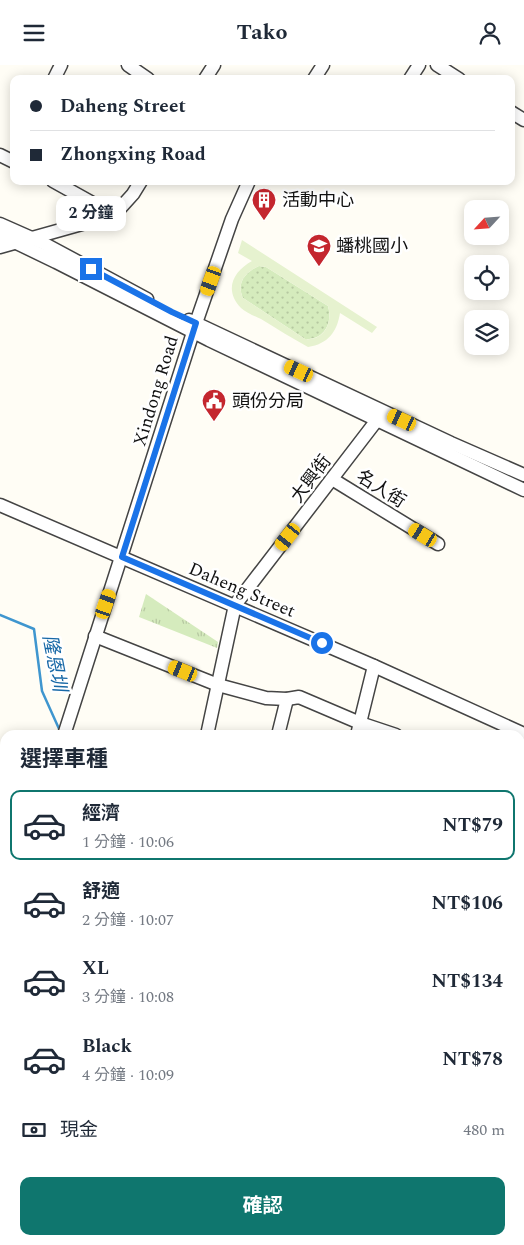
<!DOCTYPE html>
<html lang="zh-TW">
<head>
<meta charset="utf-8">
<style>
  :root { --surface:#fff; --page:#f2f2f3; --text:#1f2937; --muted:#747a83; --line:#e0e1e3; --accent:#0f766e }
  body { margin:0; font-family:Spectral,"Noto Sans TC",serif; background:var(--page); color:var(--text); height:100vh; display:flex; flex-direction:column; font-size:19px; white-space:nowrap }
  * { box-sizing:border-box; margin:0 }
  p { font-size:16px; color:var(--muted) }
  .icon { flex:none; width:28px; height:28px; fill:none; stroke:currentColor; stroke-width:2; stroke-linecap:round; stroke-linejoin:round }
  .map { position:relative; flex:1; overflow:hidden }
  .panel { position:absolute; left:0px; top:665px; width:525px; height:515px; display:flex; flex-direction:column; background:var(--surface); border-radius:15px 15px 0 0; box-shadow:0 2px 12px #0003 }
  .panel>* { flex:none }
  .top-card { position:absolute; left:10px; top:10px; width:505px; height:110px; border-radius:10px; box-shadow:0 2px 12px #0003; display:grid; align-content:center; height:110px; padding:0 20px; background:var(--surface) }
  .needle { width:32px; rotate:244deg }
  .tools { position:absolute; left:464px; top:135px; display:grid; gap:10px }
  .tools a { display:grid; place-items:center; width:45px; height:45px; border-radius:10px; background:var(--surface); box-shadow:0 2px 12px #0003; font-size:25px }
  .end { position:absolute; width:22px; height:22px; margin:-11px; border:6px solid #1a73e8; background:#fff; box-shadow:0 0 0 2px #fff }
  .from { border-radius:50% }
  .bubble { position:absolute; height:35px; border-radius:10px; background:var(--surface); box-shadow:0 2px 12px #0003; font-size:16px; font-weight:700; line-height:35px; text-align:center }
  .car { position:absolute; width:15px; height:30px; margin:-15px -8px; border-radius:6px; box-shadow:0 0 4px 1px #0007; background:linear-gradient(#f5c518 24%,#345 0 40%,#f5c518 0 76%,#345 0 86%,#f5c518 0) }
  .top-card b { display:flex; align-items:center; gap:18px; height:48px; font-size:19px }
  .top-card b+b { border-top:1px solid var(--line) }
  .top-card i { width:12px; height:12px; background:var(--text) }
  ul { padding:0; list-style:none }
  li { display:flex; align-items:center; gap:15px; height:70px; margin:0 10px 8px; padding:0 10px; border:2px solid transparent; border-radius:10px }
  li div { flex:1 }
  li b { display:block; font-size:19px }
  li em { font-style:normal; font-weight:700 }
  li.on { border-color:var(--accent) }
  li>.icon { width:45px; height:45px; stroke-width:1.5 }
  h2 { padding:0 20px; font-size:22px; line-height:60px }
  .pay { display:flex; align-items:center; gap:12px; height:55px; padding:0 20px; font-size:19px }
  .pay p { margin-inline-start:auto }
  .action { display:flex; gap:10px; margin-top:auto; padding:10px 20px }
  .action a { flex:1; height:58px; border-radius:10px; background:var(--accent); color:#fff; font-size:20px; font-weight:700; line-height:58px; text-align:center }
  header { display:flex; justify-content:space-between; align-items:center; height:65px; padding:0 20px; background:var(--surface); font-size:22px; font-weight:700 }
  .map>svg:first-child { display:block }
  .grass { fill:url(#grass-dots) }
  .park { fill:url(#park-tufts) }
  .pitch { fill:#e6f2cf; fill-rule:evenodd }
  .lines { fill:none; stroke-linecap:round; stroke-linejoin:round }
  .stream { stroke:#3f96cf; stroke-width:2.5 }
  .minor-casing { stroke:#444; stroke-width:15 }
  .minor { stroke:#fff; stroke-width:12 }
  .route { stroke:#1a73e8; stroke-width:6 }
  .labels { text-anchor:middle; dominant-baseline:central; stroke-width:5; stroke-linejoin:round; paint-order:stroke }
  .poi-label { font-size:18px; fill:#111; stroke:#fff; text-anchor:start }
  .street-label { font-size:18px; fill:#111; stroke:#fff }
  .water-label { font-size:19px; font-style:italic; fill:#1768a6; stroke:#fff }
</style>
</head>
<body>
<header><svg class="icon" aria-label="menu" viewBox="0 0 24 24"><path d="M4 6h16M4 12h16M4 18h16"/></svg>Tako<svg class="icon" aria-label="person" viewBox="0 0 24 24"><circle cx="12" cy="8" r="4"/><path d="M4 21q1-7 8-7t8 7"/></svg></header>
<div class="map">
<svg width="524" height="1180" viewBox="0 0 524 1180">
  <defs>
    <pattern id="grass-dots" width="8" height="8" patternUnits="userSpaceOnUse" patternTransform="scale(1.25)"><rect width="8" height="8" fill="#d5ebbd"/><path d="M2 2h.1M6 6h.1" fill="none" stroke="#b6c8a1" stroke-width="1.8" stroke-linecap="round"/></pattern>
    <pattern id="park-tufts" width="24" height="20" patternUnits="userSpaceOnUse" patternTransform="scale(1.25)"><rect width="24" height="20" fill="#d5ebbd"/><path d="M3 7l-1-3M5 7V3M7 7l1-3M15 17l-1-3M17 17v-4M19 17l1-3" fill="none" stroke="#b6c8a1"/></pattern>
  </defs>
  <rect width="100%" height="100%" fill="#fffdf5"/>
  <path class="grass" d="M 259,201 L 266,202 L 328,241 C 333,258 324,275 305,274 L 243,233 C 236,218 245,207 259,201 Z"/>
  <path class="park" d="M 146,529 L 218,577 L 217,583 L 139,552 Z"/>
  <path class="pitch" d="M 242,175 L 377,262 L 372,268 L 340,248 C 337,267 328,279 308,282 C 292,273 277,264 261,254 C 255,251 246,248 241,243 C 223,224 234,206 252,196 L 238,188 ZM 259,201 L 266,202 L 328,241 C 333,258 324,276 305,274 L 243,233 C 236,218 245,207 259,201 Z"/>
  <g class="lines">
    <g class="stream">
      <path d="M 0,550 L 34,564 L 42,626 L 60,666"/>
      <path d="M 426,1175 L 427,1180"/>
    </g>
    <defs>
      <g id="minor">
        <path d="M 128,0 L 148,14"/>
        <path d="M 437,0 L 459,14"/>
        <path d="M 54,14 L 61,0"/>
        <path d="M 205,14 L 214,0"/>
        <path d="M 314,14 L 323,0"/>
        <path d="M 410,14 L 419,0"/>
        <path d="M 511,47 L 524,55"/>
        <path d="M 0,90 L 14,97"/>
        <path d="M 53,116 L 114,150"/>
        <path d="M 0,159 L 43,178 L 147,234"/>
        <path d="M 0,170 L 56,197 L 209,275 L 524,425"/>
        <path d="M 0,182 L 114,150 L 133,129 L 141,116"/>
        <path d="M 189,255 L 451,378 L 524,410"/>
        <path d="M 332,414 L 438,479"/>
        <path d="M 0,440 L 374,601 L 524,669"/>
        <path d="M 95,571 L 218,620 L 266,633 L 287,634 L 299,632 L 360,658 L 396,670"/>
        <path d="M 64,670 L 196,258 L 232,154 L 249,116"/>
        <path d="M 207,670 L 235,540 L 377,355"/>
        <path d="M 278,670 L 287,634"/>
        <path d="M 357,670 L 374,601"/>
        <path d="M 520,681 L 524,681"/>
        <path d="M 0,698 L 5,703"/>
        <path d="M 0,739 L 5,733"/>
        <path d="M 520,956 L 524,956"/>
        <path d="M 0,1148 L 5,1148"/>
        <path d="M 407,1175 L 408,1180"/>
      </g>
    </defs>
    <use href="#minor" class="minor-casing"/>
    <use href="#minor" class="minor"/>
  </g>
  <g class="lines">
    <path class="route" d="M 91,204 L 172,247 L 196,258 L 122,492 L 322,578"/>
  </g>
  <defs>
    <symbol id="building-pin" viewBox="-11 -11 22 30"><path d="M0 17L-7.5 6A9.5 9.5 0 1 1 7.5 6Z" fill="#c4262e" stroke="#fff"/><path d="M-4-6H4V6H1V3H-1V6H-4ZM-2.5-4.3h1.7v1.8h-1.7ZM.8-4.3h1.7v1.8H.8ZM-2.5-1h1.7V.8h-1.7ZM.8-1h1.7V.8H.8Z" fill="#fff"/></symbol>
    <symbol id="school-pin" viewBox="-11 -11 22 30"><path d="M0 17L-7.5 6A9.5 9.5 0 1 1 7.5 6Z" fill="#c4262e" stroke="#fff"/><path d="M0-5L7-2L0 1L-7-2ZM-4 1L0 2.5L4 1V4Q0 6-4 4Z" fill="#fff"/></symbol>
    <symbol id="civic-pin" viewBox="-11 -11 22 30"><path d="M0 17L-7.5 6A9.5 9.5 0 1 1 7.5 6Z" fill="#c4262e" stroke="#fff"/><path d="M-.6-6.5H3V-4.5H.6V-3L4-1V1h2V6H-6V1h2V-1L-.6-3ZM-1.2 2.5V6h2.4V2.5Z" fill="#fff"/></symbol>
  </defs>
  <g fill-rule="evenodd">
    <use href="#building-pin" x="250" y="121" width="28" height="38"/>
    <use href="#school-pin" x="305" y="167" width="28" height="38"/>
    <use href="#civic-pin" x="200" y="322" width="28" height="38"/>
  </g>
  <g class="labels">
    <g class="poi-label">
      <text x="282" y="135">活動中心</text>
      <text x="336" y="181">蟠桃國小</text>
      <text x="232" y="336">頭份分局</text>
    </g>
    <g class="street-label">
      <text transform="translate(156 326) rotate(-73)">Xindong Road</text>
      <text transform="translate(311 414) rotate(-53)">大興街</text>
      <text transform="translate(381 424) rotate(32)">名人街</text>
      <text transform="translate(242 525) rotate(23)">Daheng Street</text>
    </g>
    <g class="water-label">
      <text transform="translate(54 598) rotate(79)">隆恩圳</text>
    </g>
  </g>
</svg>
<div class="tools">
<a><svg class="needle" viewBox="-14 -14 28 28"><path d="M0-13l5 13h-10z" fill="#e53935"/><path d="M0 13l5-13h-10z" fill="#747a83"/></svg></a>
<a><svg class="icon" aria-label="locate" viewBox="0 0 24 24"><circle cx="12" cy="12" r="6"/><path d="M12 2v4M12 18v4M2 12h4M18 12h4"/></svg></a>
<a><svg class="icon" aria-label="layers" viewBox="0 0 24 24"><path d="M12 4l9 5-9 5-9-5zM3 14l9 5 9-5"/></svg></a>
</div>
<i class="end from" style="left:322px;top:578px"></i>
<i class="end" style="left:91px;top:204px"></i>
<div class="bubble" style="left:56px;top:131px;width:70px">2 分鐘</div>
<i class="car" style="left:211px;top:216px;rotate:200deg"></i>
<i class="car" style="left:299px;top:306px;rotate:295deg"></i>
<i class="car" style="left:402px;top:355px;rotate:295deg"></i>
<i class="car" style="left:423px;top:470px;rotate:301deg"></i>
<i class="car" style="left:288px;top:472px;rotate:218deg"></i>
<i class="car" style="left:106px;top:539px;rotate:19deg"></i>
<i class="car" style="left:183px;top:606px;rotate:292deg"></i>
<div class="top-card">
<b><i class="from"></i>Daheng Street</b>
<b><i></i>Zhongxing Road</b>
</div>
<section class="panel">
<h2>選擇車種</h2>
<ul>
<li class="on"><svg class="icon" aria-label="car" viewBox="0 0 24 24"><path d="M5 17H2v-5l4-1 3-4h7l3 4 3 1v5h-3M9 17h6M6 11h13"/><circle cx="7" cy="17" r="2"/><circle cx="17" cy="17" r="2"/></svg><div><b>經濟</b><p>1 分鐘 · 10:06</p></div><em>NT$79</em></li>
<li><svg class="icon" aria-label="car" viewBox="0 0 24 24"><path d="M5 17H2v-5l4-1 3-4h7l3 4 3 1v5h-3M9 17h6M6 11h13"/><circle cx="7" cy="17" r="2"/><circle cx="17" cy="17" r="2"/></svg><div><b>舒適</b><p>2 分鐘 · 10:07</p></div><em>NT$106</em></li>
<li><svg class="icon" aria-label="car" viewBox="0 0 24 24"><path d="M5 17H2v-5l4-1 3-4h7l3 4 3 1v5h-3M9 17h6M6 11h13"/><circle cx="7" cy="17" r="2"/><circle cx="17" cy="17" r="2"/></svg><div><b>XL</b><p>3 分鐘 · 10:08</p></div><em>NT$134</em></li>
<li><svg class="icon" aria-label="car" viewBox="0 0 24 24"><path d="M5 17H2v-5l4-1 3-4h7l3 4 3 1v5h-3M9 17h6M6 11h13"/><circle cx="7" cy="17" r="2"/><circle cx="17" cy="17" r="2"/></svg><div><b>Black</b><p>4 分鐘 · 10:09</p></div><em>NT$78</em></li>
</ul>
<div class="pay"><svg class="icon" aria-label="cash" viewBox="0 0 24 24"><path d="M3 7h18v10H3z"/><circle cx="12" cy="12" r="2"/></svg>現金<p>480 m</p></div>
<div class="action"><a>確認</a></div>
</section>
</div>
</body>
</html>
